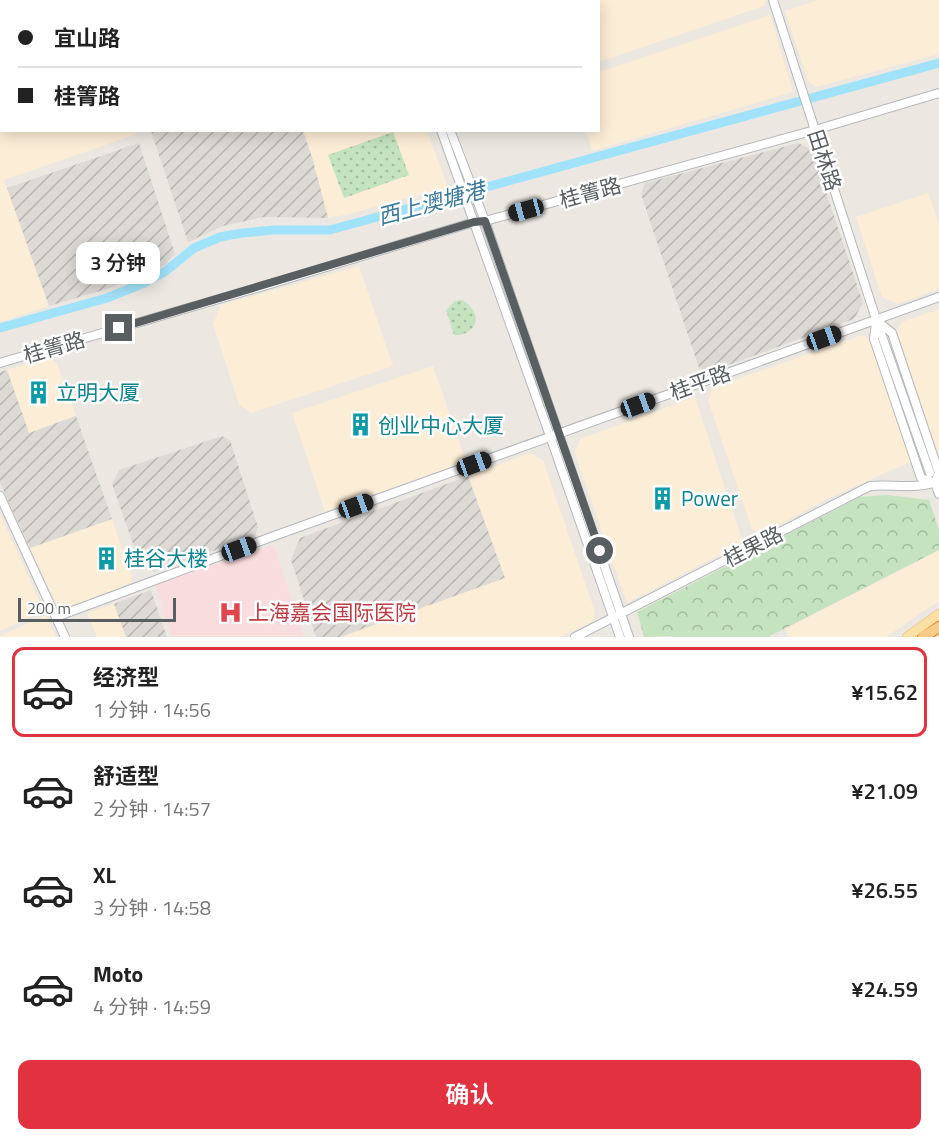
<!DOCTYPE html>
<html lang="zh">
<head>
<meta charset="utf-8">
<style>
  :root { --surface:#fff; --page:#f2f2f2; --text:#222; --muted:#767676; --line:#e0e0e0; --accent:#e2313f }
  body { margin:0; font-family:"Titillium Web","Noto Sans SC",sans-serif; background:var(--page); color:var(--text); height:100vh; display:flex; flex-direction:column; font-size:22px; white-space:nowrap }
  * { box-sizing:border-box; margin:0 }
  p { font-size:20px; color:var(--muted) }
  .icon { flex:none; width:33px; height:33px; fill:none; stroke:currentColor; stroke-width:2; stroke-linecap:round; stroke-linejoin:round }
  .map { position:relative; height:637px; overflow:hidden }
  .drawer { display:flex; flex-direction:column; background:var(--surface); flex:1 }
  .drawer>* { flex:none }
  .guide { position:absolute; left:0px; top:0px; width:600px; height:132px; box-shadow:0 3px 15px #0003; display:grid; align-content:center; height:132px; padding:0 18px; background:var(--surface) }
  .scale { position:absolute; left:18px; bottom:15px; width:158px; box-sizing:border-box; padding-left:6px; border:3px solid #595e61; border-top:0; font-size:16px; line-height:21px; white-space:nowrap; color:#595e61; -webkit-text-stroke:4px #fff; paint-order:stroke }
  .end { position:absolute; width:27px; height:27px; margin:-14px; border:8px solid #595e61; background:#fff; box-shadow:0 0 0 3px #fff }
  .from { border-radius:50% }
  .bubble { position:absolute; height:42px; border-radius:12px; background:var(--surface); box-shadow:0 3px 15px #0003; font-size:20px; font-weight:600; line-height:42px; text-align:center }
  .car { position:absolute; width:18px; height:36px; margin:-18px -9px; border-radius:8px; box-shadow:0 0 4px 2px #0007; background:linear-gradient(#222 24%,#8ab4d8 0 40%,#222 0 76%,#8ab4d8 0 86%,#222 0) }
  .guide b { display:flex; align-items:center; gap:21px; height:57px; font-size:22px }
  .guide b+b { border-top:2px solid var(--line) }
  .guide i { width:15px; height:15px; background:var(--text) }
  ul { padding:10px 0 0; list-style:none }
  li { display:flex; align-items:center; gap:18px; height:90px; margin:0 12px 9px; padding:0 6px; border:3px solid transparent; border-radius:12px }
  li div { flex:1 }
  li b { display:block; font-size:22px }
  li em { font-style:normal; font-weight:600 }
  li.current { border-color:var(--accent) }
  li>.icon { width:54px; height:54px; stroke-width:1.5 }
  .cta { display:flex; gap:12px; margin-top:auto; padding:12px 18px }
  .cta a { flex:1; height:69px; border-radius:12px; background:var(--accent); color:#fff; font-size:24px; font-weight:600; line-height:69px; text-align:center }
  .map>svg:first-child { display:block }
  .commercial { fill:#fcedd6 }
  .industrial { fill:url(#industrial-furrows) }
  .medical { fill:#f9dcde }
  .grass { fill:url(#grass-dots) }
  .park { fill:url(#park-crowns) }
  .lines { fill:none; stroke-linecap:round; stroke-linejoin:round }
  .river { stroke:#a1e2fb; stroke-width:9 }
  .secondary-casing { stroke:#b3b7bb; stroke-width:10 }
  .primary-casing { stroke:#ebac5b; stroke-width:10 }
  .highway-casing { stroke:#e47c09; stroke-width:12 }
  .secondary { stroke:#fff; stroke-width:8 }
  .primary { stroke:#fbe0a6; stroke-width:9 }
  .highway { stroke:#f8cb8b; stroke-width:10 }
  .route { stroke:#595e61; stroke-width:8 }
  .labels { text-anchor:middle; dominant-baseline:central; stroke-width:5; stroke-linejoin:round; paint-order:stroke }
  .street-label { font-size:21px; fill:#595e61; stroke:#fff }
  .culture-label { font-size:21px; fill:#0d838f; stroke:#fff; text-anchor:start }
  .health-label { font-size:21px; fill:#be3a42; stroke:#fff; text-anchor:start }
  .water-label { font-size:22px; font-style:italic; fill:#3b799b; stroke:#fff }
</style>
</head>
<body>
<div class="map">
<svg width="939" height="637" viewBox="0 0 939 637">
  <defs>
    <pattern id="industrial-furrows" width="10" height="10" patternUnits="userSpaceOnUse" patternTransform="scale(1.5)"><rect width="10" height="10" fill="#dddad5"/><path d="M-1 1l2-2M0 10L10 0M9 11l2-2" fill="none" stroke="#b6b4b0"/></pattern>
    <pattern id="grass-dots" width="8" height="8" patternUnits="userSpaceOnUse" patternTransform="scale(1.5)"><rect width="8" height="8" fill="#c4e3be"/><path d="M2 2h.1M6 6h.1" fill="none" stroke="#a2bb9e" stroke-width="1.8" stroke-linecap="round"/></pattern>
    <pattern id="park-crowns" width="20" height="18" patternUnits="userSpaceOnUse" patternTransform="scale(1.5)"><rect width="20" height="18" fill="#c4e3be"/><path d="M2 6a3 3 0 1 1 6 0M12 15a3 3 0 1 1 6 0" fill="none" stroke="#a2bb9e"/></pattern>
  </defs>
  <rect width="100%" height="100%" fill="#ece8e1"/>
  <g class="commercial">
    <path d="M 250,0 L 378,0 L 378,1 L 251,2 Z"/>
    <path d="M 412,0 L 766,0 L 764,6 L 599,62 L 598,2 L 413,2 Z"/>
    <path d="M 818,0 L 939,0 L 939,54 L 816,87 L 808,81 L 785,11 Z"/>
    <path d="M 770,15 L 793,92 L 592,151 L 586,131 L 598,130 L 599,72 Z"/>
    <path d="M 1,51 L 2,130 L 136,130 L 137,134 L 4,180 L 49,306 L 0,322 L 0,52 Z"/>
    <path d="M 303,131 L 427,131 L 448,187 L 349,214 L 328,218 L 312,157 Z"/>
    <path d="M 928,193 L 939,224 L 939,289 L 898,304 L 882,297 L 856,217 Z"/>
    <path d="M 359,266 L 393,366 L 251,413 L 239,404 L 213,324 L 221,305 Z"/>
    <path d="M 939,309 L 939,456 L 938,456 L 897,330 L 902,322 Z"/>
    <path d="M 859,336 L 865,336 L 870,341 L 912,461 L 825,500 L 764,533 L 752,529 L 708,400 L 713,388 Z"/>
    <path d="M 49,357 L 57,364 L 76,416 L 29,433 L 7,370 Z"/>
    <path d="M 433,366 L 466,462 L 325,511 L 292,413 Z"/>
    <path d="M 695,397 L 743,543 L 627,603 L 575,454 L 580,439 Z"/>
    <path d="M 530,453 L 543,460 L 595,612 L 593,621 L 560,637 L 340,637 L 504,578 L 468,476 Z"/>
    <path d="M 0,514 L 44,611 L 0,631 Z"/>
    <path d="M 112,519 L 132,577 L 131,583 L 68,607 L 56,603 L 30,548 Z"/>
    <path d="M 939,550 L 939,601 L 886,637 L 789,637 L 785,629 Z"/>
    <path d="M 114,604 L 126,637 L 97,637 L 87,613 Z"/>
    <path d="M 46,615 L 56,637 L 0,637 L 0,636 Z"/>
  </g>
  <g class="industrial">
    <path d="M 151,131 L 303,131 L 312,157 L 328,218 L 264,217 L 223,226 L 188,242 Z"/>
    <path d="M 139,143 L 175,254 L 165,265 L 107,289 L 49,306 L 7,188 Z"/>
    <path d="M 798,143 L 812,150 L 863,303 L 854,319 L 709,372 L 699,368 L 641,194 L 645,183 Z"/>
    <path d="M 7,370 L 29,433 L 76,416 L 112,519 L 30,548 L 0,483 L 0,372 Z"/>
    <path d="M 222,436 L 230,440 L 258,527 L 255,536 L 154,572 L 141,567 L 112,484 L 119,470 Z"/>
    <path d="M 468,476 L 505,578 L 340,637 L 316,637 L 291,560 L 300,538 Z"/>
    <path d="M 151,590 L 167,637 L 126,637 L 114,604 Z"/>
  </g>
  <path class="medical" d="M 274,545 L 304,637 L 172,637 L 155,584 Z"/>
  <g class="grass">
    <path d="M 393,132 L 409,175 L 344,198 L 328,155 Z"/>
    <path d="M 461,300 C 469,302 479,315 475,324 C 472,332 461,336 454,335 L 446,310 L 455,301 Z"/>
  </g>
  <path class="park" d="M 887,495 L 929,500 L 939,530 L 939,550 L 768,637 L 672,637 L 672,636 L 644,637 L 637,612 L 860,497 Z"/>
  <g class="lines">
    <path class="river" d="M 0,328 L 107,298 L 144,283 L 166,271 L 194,248 L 220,237 L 242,233 L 274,230 L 330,230 L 939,63"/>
    <defs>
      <g id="secondary">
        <path d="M 393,0 L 394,2"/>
        <path d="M 403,0 L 404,2"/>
        <path d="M 773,0 L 876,319 L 930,473"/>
        <path d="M 153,2 L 159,0"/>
        <path d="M 0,44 L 2,43"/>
        <path d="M 441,130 L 550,436 L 620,637"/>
        <path d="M 450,130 L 485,221 L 629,637"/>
        <path d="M 876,320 L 892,333 L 939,473 L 935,483 L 939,494"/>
        <path d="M 876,323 L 874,339 L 921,478 L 933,482"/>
        <path d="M 0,363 L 277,282 L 474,222 L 485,221 L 815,130 L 939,93"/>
        <path d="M 0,496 L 65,637"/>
        <path d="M 56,617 L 274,536 L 939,297"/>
        <path d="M 575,637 L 870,486 C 892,484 917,490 939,481"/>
      </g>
      <path id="primary" d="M 907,637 L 939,614"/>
      <path id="highway" d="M 923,637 L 939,627"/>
    </defs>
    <use href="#secondary" class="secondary-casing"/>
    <use href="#primary" class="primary-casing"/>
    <use href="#highway" class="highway-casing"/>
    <use href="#secondary" class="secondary"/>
    <use href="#primary" class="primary"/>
    <use href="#highway" class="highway"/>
  </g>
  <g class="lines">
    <path class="route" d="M 119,328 L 474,222 L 485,221 L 600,551"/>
  </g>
  <defs>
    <symbol id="building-bare" viewBox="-9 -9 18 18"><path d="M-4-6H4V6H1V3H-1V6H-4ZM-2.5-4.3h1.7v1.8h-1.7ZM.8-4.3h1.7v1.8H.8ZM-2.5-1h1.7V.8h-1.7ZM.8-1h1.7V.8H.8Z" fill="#0f9aa8" stroke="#fff" stroke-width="2.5" paint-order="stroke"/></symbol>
    <symbol id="hospital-bare" viewBox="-9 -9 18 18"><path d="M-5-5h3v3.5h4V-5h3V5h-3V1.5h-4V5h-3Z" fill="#e0444e" stroke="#fff" stroke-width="2.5" paint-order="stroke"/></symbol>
  </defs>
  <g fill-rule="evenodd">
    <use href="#building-bare" x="22" y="376" width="33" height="33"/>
    <use href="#building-bare" x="344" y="408" width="33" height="33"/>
    <use href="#building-bare" x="646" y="482" width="33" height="33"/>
    <use href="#building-bare" x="90" y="542" width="33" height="33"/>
    <use href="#hospital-bare" x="214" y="596" width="33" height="33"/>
  </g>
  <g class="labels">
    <g class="street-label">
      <text transform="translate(825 160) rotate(72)">田林路</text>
      <text transform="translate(590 192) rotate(-15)">桂箐路</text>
      <text transform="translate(54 347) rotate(-16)">桂箐路</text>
      <text transform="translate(700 382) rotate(-20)">桂平路</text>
      <text transform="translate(753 546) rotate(-27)">桂果路</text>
    </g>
    <g class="culture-label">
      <text x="56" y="392">立明大厦</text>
      <text x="378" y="425">创业中心大厦</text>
      <text x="681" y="498">Power</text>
      <text x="124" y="558">桂谷大楼</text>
    </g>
    <g class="health-label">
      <text x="248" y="612">上海嘉会国际医院</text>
    </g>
    <g class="water-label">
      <text transform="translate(431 203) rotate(-15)">西上澳塘港</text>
    </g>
  </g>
</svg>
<div class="scale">200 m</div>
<i class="end from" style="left:600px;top:551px"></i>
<i class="end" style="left:119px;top:328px"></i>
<div class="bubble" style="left:76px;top:242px;width:84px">3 分钟</div>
<i class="car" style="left:526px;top:210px;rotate:255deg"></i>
<i class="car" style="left:824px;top:338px;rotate:70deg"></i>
<i class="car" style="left:638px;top:405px;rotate:70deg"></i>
<i class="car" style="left:474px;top:464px;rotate:70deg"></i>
<i class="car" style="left:356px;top:506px;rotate:70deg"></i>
<i class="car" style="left:239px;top:549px;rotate:70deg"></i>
<div class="guide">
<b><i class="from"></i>宜山路</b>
<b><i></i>桂箐路</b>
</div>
</div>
<section class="drawer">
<ul>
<li class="current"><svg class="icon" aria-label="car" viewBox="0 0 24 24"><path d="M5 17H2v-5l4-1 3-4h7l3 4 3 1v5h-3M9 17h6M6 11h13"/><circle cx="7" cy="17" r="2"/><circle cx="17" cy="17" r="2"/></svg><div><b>经济型</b><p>1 分钟 · 14:56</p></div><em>¥15.62</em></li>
<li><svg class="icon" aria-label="car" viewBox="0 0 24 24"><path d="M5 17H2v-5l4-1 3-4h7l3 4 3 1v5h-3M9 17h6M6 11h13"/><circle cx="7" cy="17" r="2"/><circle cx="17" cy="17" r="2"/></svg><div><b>舒适型</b><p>2 分钟 · 14:57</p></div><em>¥21.09</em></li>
<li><svg class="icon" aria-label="car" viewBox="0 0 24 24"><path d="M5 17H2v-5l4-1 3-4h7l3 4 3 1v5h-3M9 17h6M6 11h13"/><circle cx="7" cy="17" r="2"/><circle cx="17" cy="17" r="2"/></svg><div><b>XL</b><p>3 分钟 · 14:58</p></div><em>¥26.55</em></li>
<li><svg class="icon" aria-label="car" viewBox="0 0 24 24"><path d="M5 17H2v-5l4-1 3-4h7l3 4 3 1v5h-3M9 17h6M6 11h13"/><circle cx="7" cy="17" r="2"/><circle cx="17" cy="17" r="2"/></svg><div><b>Moto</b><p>4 分钟 · 14:59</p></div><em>¥24.59</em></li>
</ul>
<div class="cta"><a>确认</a></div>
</section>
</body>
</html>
